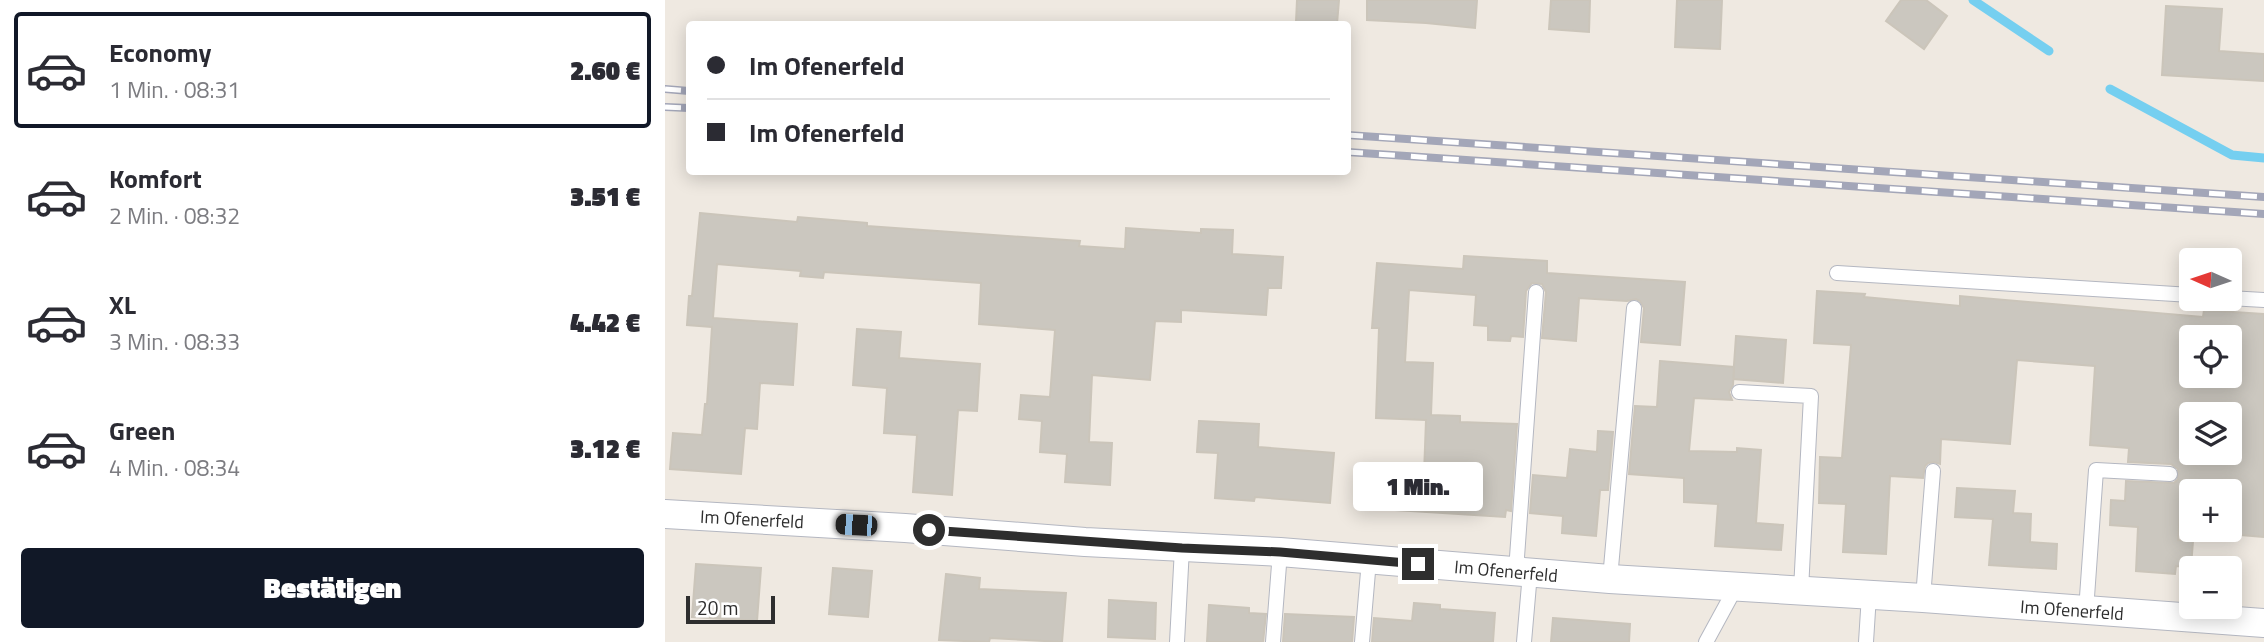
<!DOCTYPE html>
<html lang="de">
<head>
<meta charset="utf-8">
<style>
  :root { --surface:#fff; --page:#f7f7f7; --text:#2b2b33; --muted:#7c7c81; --line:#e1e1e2; --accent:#111827 }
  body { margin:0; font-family:"Titillium Web",sans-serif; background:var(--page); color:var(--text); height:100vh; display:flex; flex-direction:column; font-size:26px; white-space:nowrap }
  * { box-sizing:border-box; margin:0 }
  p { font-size:23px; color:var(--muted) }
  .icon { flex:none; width:38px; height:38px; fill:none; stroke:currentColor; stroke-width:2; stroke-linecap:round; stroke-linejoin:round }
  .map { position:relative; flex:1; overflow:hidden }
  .panel { display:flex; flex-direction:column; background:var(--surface); width:665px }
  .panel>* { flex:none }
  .banner { position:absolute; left:21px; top:21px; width:665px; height:154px; border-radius:7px; box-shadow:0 4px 18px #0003; display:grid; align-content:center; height:154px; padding:0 21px; background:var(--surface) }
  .needle { width:46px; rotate:273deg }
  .tools { position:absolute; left:1514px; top:248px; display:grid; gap:14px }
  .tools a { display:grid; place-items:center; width:63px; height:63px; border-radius:7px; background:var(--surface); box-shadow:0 4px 18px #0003; font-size:35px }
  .scale { position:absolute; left:21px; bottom:18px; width:89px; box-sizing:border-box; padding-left:7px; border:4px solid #2e2e2e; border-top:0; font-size:19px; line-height:24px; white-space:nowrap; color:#2e2e2e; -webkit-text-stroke:5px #fff; paint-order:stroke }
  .end { position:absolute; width:32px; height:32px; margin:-16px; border:9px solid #2e2e2e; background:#fff; box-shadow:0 0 0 4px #fff }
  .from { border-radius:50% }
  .bubble { position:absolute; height:49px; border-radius:7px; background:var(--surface); box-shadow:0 4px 18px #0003; font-size:23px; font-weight:800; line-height:49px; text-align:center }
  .car { position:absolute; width:21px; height:42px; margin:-21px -10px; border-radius:9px; box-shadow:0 0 5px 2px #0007; background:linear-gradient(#222 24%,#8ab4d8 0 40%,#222 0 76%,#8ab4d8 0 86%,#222 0) }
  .banner b { display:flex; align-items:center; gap:24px; height:66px; font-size:26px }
  .banner b+b { border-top:2px solid var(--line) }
  .banner i { width:18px; height:18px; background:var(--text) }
  ul { padding:12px 0 0; list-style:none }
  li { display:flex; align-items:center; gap:21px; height:116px; margin:0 14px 10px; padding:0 7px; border:4px solid transparent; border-radius:7px }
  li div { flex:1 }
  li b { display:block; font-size:26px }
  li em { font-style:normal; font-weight:800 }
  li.on { border-color:var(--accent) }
  li>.icon { width:63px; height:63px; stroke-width:1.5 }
  .primary-button { display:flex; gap:14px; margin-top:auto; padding:14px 21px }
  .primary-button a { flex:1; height:80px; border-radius:7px; background:var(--accent); color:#fff; font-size:28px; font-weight:800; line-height:80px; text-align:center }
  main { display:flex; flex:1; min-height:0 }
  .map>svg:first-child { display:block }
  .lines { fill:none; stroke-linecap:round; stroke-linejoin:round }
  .stream { stroke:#75cff0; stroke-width:9 }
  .building { fill:#cbc7bf; stroke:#cbc5ba; stroke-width:2; fill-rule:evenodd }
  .service-casing { stroke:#b4b7c1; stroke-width:16 }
  .minor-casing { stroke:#b4b7c1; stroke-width:30 }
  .service { stroke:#fff; stroke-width:14 }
  .minor { stroke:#fff; stroke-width:28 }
  .rail-casing { stroke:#a3a6b8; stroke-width:8 }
  .rail { stroke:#fff; stroke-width:5; stroke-dasharray:16; stroke-linecap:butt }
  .route { stroke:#2e2e2e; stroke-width:9 }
  .labels { text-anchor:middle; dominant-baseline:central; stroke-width:7; stroke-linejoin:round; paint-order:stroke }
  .street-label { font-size:18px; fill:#2e2e2e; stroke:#fff }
</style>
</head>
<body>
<main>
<section class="panel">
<ul>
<li class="on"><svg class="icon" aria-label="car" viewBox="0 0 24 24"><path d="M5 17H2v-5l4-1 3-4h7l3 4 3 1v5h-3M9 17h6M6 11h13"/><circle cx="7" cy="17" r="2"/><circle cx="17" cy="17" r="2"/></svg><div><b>Economy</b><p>1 Min. · 08:31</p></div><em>2.60 €</em></li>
<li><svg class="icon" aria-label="car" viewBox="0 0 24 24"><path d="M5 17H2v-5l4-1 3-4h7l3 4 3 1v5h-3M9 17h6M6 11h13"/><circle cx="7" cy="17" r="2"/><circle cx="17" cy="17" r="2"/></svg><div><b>Komfort</b><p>2 Min. · 08:32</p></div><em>3.51 €</em></li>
<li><svg class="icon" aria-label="car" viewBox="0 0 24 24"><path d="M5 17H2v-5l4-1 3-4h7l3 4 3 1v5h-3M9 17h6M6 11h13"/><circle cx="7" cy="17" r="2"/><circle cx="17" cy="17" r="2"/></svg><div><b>XL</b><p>3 Min. · 08:33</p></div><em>4.42 €</em></li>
<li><svg class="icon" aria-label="car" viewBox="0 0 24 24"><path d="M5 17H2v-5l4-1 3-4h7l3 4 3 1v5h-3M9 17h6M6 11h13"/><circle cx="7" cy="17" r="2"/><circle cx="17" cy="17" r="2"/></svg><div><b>Green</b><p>4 Min. · 08:34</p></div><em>3.12 €</em></li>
</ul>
<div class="primary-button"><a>Bestätigen</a></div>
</section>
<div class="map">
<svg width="1599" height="642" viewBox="0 0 1599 642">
  <rect width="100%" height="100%" fill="#efe9e1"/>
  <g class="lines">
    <g class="stream">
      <path d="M 1308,0 L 1384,51"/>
      <path d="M 1445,89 L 1567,155 L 1599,158"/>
    </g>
  </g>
  <g class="building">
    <path d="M 632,0 L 674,0 L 672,24 L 631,22 Z"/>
    <path d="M 702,0 L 812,0 L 810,28 L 761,23 L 702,20 Z"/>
    <path d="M 886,0 L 925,0 L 924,32 L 884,29 Z"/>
    <path d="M 1012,0 L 1057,0 L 1055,49 L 1010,47 Z"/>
    <path d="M 1236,0 L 1261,0 L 1282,16 L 1259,49 L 1221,21 Z"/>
    <path d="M 1501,6 L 1557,9 L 1554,51 L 1599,54 L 1599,81 L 1497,75 Z"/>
    <path d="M 35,213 L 132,222 L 133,217 L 202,223 L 202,226 L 415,241 L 414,246 L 460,249 L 461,228 L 536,233 L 536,229 L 568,230 L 567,254 L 618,257 L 616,288 L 603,288 L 601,315 L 516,310 L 516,322 L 490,321 L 485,380 L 427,375 L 424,442 L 447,443 L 445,485 L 400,482 L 402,454 L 375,452 L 377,421 L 354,419 L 356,395 L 385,397 L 390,330 L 314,324 L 316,283 L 159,272 L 158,278 L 135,276 L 136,271 L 52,264 L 48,318 L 132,324 L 128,385 L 95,383 L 92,429 L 80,428 L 76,474 L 5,469 L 8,433 L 37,435 L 40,404 L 42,404 L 47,327 L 22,325 L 24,296 L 27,296 Z"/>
    <path d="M 799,256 L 882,261 L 882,273 L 1020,282 L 1015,345 L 976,342 L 979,308 L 975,301 L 971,299 L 962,301 L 914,298 L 911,341 L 877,338 L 881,292 L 877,284 L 867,283 L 861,291 L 858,337 L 846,336 L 845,341 L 823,340 L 823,326 L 809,325 L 811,295 L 744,290 L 740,362 L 768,363 L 766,415 L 795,416 L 795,422 L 852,424 L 846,511 L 841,510 L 840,517 L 731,510 L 734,472 L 759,474 L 761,420 L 711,418 L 714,328 L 707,328 L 712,263 L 798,269 Z"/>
    <path d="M 1152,291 L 1200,294 L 1199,297 L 1295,306 L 1295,296 L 1538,317 L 1539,310 L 1599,314 L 1599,537 L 1564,534 L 1568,490 L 1517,486 L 1513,540 L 1528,541 L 1526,567 L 1511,566 L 1510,574 L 1471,571 L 1473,527 L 1445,525 L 1446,500 L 1460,501 L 1461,481 L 1509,483 L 1513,479 L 1513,469 L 1506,464 L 1463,462 L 1464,448 L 1425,445 L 1430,366 L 1352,360 L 1345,444 L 1276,439 L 1275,464 L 1269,462 L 1263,463 L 1260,466 L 1258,478 L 1225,476 L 1221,554 L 1178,552 L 1181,504 L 1154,503 L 1155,457 L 1177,458 L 1186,345 L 1149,343 ZM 1526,338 L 1564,338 L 1564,376 L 1526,376 ZM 1526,415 L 1564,415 L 1564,453 L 1526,453 Z"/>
    <path d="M 192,329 L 236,332 L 234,358 L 315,364 L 312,411 L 293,410 L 287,495 L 248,492 L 252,435 L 219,433 L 222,388 L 188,385 Z"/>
    <path d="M 1071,336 L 1121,340 L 1118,383 L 1068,379 Z"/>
    <path d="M 995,361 L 1069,367 L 1068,385 L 1064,392 L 1067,400 L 1029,398 L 1024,451 L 1072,452 L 1072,448 L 1096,450 L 1091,523 L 1118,525 L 1116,550 L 1050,546 L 1053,504 L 1019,502 L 1019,478 L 964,474 L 970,406 L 992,407 Z"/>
    <path d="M 534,421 L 594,424 L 593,447 L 669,453 L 665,503 L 590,497 L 589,501 L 550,498 L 553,453 L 532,452 Z"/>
    <path d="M 933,431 L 948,432 L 943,490 L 935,490 L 931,536 L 897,533 L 898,516 L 865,513 L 868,475 L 902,478 L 905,449 L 932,452 Z"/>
    <path d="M 1292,488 L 1350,491 L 1348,513 L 1366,514 L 1365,542 L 1392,544 L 1391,569 L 1324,565 L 1328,519 L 1290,517 Z"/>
    <path d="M 31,564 L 96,568 L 92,621 L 27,617 Z"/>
    <path d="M 168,568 L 207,571 L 203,617 L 164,614 Z"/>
    <path d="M 281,574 L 315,578 L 314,589 L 401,593 L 397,642 L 325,638 L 324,642 L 274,640 Z"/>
    <path d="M 444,600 L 491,603 L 490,639 L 443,637 Z"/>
    <path d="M 749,603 L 775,605 L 775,609 L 830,613 L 828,642 L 707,642 L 709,618 L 747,621 Z"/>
    <path d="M 544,605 L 584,608 L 584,613 L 601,614 L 598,642 L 542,642 Z"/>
    <path d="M 620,614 L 689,617 L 687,642 L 618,642 Z"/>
    <path d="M 888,618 L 965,624 L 964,642 L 886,642 Z"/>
  </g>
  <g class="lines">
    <defs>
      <g id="service">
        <path d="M 1172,273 L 1526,295"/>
        <path d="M 1564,298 L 1599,300"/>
        <path d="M 1074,392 L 1146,396 L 1136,590"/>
        <path d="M 851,571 L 871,292"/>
        <path d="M 945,579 L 969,308"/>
        <path d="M 1258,598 L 1268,471"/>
        <path d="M 1421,611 L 1431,470 L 1505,474"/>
        <path d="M 512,642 L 517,548"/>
        <path d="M 608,642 L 615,552"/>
        <path d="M 697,642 L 704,560"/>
        <path d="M 859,642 L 865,573"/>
        <path d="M 1041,642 L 1071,587"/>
        <path d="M 1201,642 L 1204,595"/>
      </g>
      <path id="minor" d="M 0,514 L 240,528 L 420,542 L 615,552 L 945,579 L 1258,598 L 1599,623"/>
    </defs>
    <use href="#service" class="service-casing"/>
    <use href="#minor" class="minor-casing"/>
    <use href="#service" class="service"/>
    <use href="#minor" class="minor"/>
    <defs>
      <g id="rail">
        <path d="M 0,89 L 24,91"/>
        <path d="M 0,107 L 24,108"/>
        <path d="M 682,135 L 1599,197"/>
        <path d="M 682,152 L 1599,214"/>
      </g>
    </defs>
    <use href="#rail" class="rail-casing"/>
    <use href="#rail" class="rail"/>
  </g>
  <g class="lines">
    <path class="route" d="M 264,530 L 517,548 L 615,552 L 753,564"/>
  </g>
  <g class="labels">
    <g class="street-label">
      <text transform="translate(87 519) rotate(3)">Im Ofenerfeld</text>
      <text transform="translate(841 571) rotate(5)">Im Ofenerfeld</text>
      <text transform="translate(1407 610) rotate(4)">Im Ofenerfeld</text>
    </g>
  </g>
</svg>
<div class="tools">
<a><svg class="needle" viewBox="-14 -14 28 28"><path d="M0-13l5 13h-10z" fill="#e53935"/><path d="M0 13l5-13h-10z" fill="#7c7c81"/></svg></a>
<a><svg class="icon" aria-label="locate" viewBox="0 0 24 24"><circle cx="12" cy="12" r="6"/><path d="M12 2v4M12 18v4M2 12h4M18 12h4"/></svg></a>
<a><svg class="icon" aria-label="layers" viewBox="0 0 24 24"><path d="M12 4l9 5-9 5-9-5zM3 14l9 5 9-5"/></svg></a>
<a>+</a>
<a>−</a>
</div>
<div class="scale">20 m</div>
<i class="end from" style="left:264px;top:530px"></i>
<i class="end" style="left:753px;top:564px"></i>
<div class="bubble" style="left:688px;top:462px;width:130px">1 Min.</div>
<i class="car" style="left:191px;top:525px;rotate:273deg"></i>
<div class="banner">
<b><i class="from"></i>Im Ofenerfeld</b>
<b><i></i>Im Ofenerfeld</b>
</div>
</div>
</main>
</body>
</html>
